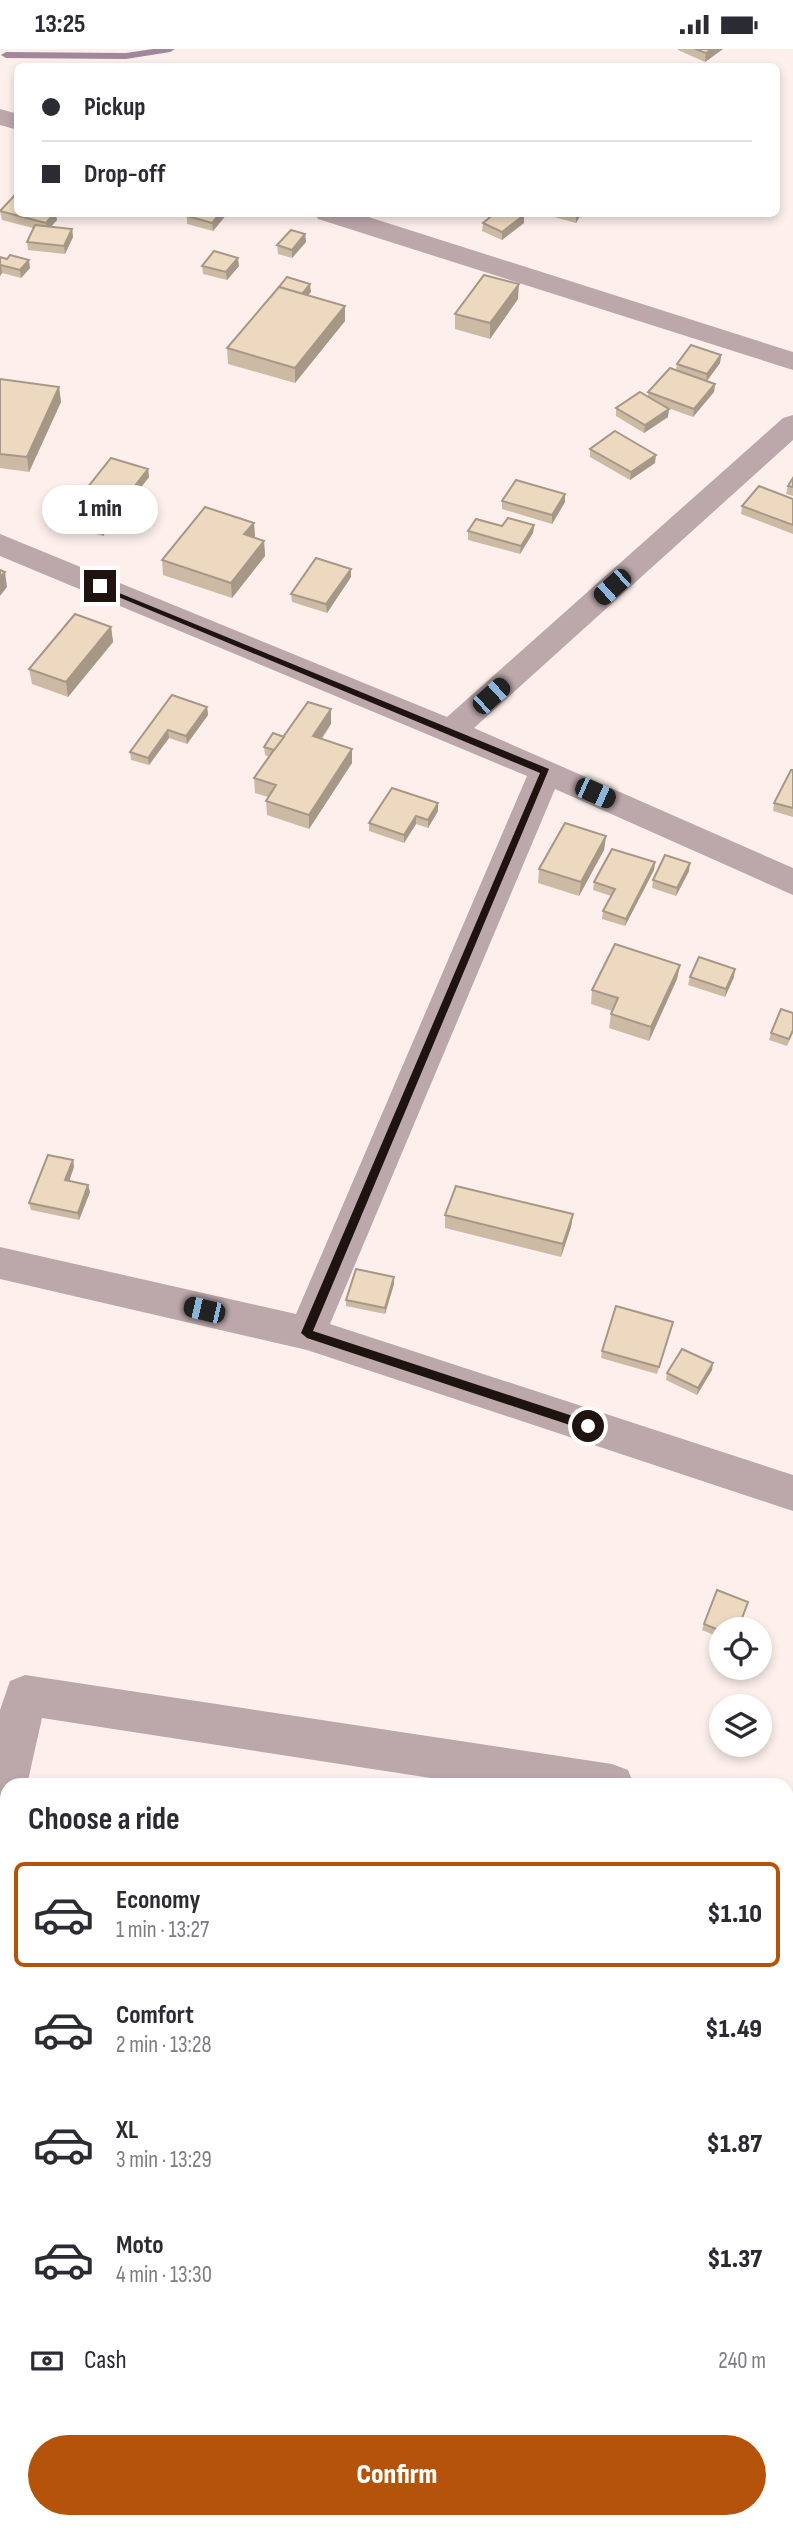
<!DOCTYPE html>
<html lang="en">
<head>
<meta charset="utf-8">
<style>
  :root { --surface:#fff; --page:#f2f2f3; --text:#2b2b33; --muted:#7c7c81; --line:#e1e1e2; --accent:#b45309 }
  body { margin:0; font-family:"Sofia Sans Condensed",sans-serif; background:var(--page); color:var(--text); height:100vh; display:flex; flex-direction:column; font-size:26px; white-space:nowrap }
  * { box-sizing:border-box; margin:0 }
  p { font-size:23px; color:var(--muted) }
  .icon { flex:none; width:38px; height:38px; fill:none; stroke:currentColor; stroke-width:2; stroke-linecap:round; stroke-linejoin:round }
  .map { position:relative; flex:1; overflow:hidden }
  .drawer { position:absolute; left:0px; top:1729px; width:794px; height:751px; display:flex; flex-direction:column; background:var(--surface); border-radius:21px 21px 0 0; box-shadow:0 4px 10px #0003 }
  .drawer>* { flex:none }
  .hud { position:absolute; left:14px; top:14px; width:766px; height:154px; border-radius:10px; box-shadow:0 4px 10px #0003; display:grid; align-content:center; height:154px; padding:0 28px; background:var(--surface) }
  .fabs { position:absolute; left:709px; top:1568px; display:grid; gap:14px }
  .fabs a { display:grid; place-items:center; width:63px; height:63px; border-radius:50%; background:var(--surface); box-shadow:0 4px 10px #0003; font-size:35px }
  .end { position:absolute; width:32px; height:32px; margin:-16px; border:9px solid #1e130f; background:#fff; box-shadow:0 0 0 4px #fff }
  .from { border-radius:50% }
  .bubble { position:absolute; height:49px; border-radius:24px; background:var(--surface); box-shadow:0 4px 10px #0003; font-size:23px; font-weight:800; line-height:49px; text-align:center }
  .car { position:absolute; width:21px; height:42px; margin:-21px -10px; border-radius:9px; box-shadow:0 0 5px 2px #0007; background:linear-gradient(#222 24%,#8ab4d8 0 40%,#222 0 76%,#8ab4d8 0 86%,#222 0) }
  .hud b { display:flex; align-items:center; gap:24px; height:66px; font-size:26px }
  .hud b+b { border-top:2px solid var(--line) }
  .hud i { width:18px; height:18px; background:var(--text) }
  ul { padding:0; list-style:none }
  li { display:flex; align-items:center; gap:21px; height:105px; margin:0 14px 10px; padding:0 14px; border:4px solid transparent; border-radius:10px }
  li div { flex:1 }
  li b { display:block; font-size:26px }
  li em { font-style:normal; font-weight:800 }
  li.selected { border-color:var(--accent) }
  li>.icon { width:63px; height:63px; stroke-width:1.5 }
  h2 { padding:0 28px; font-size:32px; line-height:84px }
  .pay { display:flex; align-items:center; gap:18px; height:77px; padding:0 28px; font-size:26px }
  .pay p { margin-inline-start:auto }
  .primary-button { display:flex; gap:14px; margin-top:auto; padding:14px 28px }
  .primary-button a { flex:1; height:80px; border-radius:42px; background:var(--accent); color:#fff; font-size:28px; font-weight:800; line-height:80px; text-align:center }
  .status { display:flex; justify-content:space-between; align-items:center; height:49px; padding:0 35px; background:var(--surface); direction:ltr }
  .status svg { height:19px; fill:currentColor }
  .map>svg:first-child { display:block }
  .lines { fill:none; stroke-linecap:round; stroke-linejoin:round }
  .stream { fill:#a2869a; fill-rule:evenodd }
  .minor { fill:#bca7ab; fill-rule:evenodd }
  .wall { fill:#ccbaa5 }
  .shaded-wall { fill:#a69786 }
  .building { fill:#edd8c0; stroke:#a69786; stroke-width:2 }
  .route { fill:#1e130f }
</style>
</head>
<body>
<div class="status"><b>13:25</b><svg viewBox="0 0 49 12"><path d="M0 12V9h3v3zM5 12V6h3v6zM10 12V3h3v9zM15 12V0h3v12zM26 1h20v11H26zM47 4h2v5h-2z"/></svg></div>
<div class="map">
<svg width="793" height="2479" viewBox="0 0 793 2479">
  <rect width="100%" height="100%" fill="#fdf0ec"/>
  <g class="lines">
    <path class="stream" d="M 153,0 L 175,0 L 170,3 L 126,10 L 6,9 L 1,6 L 6,3 L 126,4 Z"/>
    <g class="minor">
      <path d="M 0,60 L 18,65 L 18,81 L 0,76 Z"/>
      <path d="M 314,164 L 356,164 L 793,303 L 793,321 L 318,170 Z"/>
      <path d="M 793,366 L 793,391 L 474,679 L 793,819 L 793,846 L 555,740 L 330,1275 L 793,1426 L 793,1462 L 307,1301 L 0,1230 L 0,1198 L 296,1265 L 527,727 L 0,507 L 0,485 L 447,668 L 783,369 Z"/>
      <path d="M 25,1626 L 612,1715 L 628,1721 L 634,1736 L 476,1736 L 42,1669 L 27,1736 L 7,1736 L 7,1778 L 0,1780 L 0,1661 L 10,1632 Z"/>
      <path d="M 788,1742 L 793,1743 L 793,1785 L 788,1784 Z"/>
      <path d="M 0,2385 L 7,2387 L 7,2439 L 0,2437 Z"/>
      <path d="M 304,2473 L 388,2473 L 390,2479 L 306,2479 Z"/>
    </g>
  </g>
  <g class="wall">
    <path d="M 678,0 L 723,0 L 705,13 L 678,1 Z"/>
    <path d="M 0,162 L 57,171 L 51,178 L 72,180 L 73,188 L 65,205 L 28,201 L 27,193 L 33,179 L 2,171 Z"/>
    <path d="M 189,164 L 227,164 L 227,165 L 213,182 L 187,175 L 187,167 Z"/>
    <path d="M 554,164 L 582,164 L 576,174 L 554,168 Z"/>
    <path d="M 483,174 L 524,174 L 502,191 L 482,182 Z"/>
    <path d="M 305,185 L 306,193 L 292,209 L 278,205 L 277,196 Z"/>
    <path d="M 0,208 L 30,219 L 21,229 L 2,224 L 0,227 Z"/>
    <path d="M 202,217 L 239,217 L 227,231 L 203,225 Z"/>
    <path d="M 311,243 L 308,246 L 345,257 L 345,272 L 295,334 L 228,315 L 227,299 Z"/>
    <path d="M 518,250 L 490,290 L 455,280 L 455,265 Z"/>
    <path d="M 721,306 L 720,314 L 707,332 L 715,335 L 714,343 L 693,368 L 668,359 L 668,368 L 644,384 L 616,367 L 616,359 L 648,347 L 648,343 L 676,321 L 677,315 Z"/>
    <path d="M 0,330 L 59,338 L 61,353 L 29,423 L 0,419 Z"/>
    <path d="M 590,400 L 655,414 L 630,431 L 590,408 Z"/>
    <path d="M 148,420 L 149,428 L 103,487 L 65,476 L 64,468 Z"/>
    <path d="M 793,429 L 793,447 L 786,445 L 788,437 Z"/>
    <path d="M 565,445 L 565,453 L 552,475 L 502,460 L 502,452 Z"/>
    <path d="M 793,450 L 793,485 L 741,465 L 742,457 Z"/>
    <path d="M 254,474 L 255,488 L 264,492 L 265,507 L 232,549 L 163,526 L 162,511 Z"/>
    <path d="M 534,476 L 533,484 L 520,505 L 468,491 L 468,482 L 502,477 Z"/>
    <path d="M 351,528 L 327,564 L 292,553 L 291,545 Z"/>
    <path d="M 111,578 L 113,593 L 68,648 L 32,635 L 29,620 Z"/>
    <path d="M 207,658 L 208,666 L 187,695 L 169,689 L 149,716 L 131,711 L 130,703 Z"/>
    <path d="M 331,660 L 331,675 L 322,690 L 352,714 L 309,780 L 267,766 L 266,752 L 268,748 L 255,744 L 254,729 L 269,708 L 265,706 L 264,698 Z"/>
    <path d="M 793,721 L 793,768 L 773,762 L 774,754 Z"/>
    <path d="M 438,754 L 438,762 L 428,779 L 416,775 L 404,794 L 369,782 L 369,774 Z"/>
    <path d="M 606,787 L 604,801 L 579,847 L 538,834 L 539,820 Z"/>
    <path d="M 655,813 L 654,821 L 625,877 L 602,870 L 603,862 L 611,847 L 593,841 L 594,833 Z"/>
    <path d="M 689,822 L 676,847 L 652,839 L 653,831 Z"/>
    <path d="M 680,916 L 677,930 L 649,992 L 609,979 L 611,965 L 612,962 L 591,955 L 592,941 Z"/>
    <path d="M 690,928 L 734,928 L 725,948 L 688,936 Z"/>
    <path d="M 771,984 L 793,984 L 787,997 L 769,991 Z"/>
    <path d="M 73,1111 L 74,1118 L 69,1132 L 90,1143 L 79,1171 L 31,1161 L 29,1154 Z"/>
    <path d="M 573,1165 L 571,1178 L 561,1208 L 445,1179 L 445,1166 Z"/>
    <path d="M 394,1228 L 394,1235 L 385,1265 L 346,1257 L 346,1251 Z"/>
    <path d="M 673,1273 L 657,1325 L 601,1309 L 602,1302 Z"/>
    <path d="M 712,1321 L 697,1346 L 666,1331 L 667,1324 Z"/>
    <path d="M 704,1575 L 721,1580 L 721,1589 L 702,1581 Z"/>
    <path d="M 788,1935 L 793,1936 L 793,1993 L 788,1991 Z"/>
    <path d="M 788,2085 L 793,2087 L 793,2200 L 788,2198 Z"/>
  </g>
  <g class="shaded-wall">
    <path d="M 712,0 L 723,0 L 705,13 L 706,4 Z"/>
    <path d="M 54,164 L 56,164 L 57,171 L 47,182 L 46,174 Z"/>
    <path d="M 220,164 L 227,165 L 213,182 L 212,174 Z"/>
    <path d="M 577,164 L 582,164 L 576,174 L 576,166 Z"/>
    <path d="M 524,166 L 524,174 L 502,191 L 502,183 Z"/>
    <path d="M 72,180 L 73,188 L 65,205 L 64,197 Z"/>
    <path d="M 305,185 L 306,193 L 292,209 L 292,201 Z"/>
    <path d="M 238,209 L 239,217 L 227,231 L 226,223 Z"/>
    <path d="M 29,211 L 30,219 L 21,229 L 20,221 Z"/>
    <path d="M 1,216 L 2,224 L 0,227 L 0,217 Z"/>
    <path d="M 310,235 L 311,243 L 301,255 L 301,246 Z"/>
    <path d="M 519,235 L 518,250 L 490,290 L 490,274 Z"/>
    <path d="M 345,257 L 345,272 L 295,334 L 295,319 Z"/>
    <path d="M 721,306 L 720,314 L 706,333 L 707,325 Z"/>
    <path d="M 715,335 L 714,343 L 693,368 L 694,360 Z"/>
    <path d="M 59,338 L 61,353 L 29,423 L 27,408 Z"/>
    <path d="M 669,360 L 668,368 L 644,384 L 645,376 Z"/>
    <path d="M 656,406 L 655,414 L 630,431 L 631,423 Z"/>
    <path d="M 148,420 L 149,428 L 103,487 L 102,479 Z"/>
    <path d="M 565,445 L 565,453 L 552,475 L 552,466 Z"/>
    <path d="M 254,474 L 255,489 L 244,485 Z"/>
    <path d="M 534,476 L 533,484 L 520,505 L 521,497 Z"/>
    <path d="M 264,492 L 265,507 L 232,549 L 231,534 Z"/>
    <path d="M 351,520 L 351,528 L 327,564 L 326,555 Z"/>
    <path d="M 5,523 L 7,538 L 0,547 L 0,528 Z"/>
    <path d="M 111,578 L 113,593 L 68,648 L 66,633 Z"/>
    <path d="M 207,658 L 208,666 L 187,695 L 186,687 Z"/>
    <path d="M 331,660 L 331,675 L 313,701 L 313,687 Z"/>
    <path d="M 168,681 L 169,689 L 149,716 L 148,709 Z"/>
    <path d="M 352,700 L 352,714 L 309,780 L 309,766 Z"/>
    <path d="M 438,754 L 438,762 L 428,779 L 428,771 Z"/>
    <path d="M 416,767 L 416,775 L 404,794 L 404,786 Z"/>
    <path d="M 606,787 L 604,801 L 579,847 L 581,833 Z"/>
    <path d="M 655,813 L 654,821 L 625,877 L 626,870 Z"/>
    <path d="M 690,814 L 689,822 L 676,847 L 677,839 Z"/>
    <path d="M 680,916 L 677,930 L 649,992 L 651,978 Z"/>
    <path d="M 735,920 L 734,928 L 725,948 L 726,940 Z"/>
    <path d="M 73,1111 L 74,1118 L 67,1138 L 65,1131 Z"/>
    <path d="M 88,1136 L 90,1143 L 79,1171 L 78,1164 Z"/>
    <path d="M 573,1165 L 571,1178 L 561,1208 L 563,1195 Z"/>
    <path d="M 394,1228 L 394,1235 L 385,1265 L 385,1259 Z"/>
    <path d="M 713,1314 L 712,1321 L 697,1346 L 698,1339 Z"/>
  </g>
  <g class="building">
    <path d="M 695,0 L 712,0 L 706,4 Z"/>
    <path d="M 14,147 L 18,147 L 18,164 L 54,164 L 46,174 L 0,162 Z"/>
    <path d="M 189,164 L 220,164 L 212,174 L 187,167 Z"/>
    <path d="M 495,164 L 522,164 L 524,166 L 502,183 L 483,174 Z"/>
    <path d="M 35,176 L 72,180 L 64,197 L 27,193 Z"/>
    <path d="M 291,181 L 305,185 L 292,201 L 277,196 Z"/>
    <path d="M 214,202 L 238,209 L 226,223 L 202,217 Z"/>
    <path d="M 10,206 L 29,211 L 20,221 L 1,216 L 0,217 L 0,208 L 7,210 Z"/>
    <path d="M 484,226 L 519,235 L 490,274 L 455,265 Z"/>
    <path d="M 287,228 L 310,235 L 302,245 L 279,238 Z"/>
    <path d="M 279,238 L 345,257 L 295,319 L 227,299 Z"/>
    <path d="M 691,296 L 721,306 L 707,325 L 677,315 Z"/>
    <path d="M 670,319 L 715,335 L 694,360 L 648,343 Z"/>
    <path d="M 0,330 L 59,338 L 27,408 L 0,405 Z"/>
    <path d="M 640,343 L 669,360 L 645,376 L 616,359 Z"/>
    <path d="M 615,382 L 656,406 L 631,423 L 590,400 Z"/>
    <path d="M 111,409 L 148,420 L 102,479 L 64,468 Z"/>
    <path d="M 793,429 L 793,438 L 788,437 Z"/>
    <path d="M 516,431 L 565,445 L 552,466 L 502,452 Z"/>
    <path d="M 759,437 L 793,450 L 793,476 L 742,457 Z"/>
    <path d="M 205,458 L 254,474 L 244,485 L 264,492 L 231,534 L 162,511 Z"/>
    <path d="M 508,469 L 534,476 L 521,497 L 468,482 L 476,470 L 502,477 Z"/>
    <path d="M 316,509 L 351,520 L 326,555 L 291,545 Z"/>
    <path d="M 0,521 L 5,523 L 0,528 Z"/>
    <path d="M 75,565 L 111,578 L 66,633 L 29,620 Z"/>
    <path d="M 172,646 L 207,658 L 186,687 L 168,681 L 148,709 L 130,703 Z"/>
    <path d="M 308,653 L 331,660 L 313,687 L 352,700 L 309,766 L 266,752 L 276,736 L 254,729 Z"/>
    <path d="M 273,684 L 284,688 L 274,701 L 264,698 Z"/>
    <path d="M 791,721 L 793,721 L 793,759 L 774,754 Z"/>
    <path d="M 392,739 L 438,754 L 428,771 L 416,767 L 404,786 L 369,774 Z"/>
    <path d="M 565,774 L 606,787 L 581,833 L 539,820 Z"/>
    <path d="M 612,800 L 655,813 L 626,870 L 603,862 L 615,840 L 594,833 Z"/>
    <path d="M 665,806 L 690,814 L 677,839 L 653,831 Z"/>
    <path d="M 615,895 L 680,916 L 651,978 L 611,965 L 618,949 L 592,941 Z"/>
    <path d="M 699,908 L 735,920 L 726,940 L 690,928 Z"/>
    <path d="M 781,960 L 793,964 L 793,981 L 789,990 L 771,984 Z"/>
    <path d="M 48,1106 L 73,1111 L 65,1131 L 88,1136 L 78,1164 L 29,1154 Z"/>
    <path d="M 456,1137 L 573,1165 L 563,1195 L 445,1166 Z"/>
    <path d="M 356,1220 L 394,1228 L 385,1259 L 346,1251 Z"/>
    <path d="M 616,1257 L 673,1273 L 659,1318 L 602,1302 Z"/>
    <path d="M 682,1300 L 713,1314 L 698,1339 L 667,1324 Z"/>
    <path d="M 717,1541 L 748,1553 L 738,1580 L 721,1580 L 721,1582 L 704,1575 Z"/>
    <path d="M 788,1935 L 793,1936 L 793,1988 L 788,1987 Z"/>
    <path d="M 788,2085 L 793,2087 L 793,2193 L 788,2191 Z"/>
    <path d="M 788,2249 L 790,2250 L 788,2292 Z"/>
  </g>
  <path class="route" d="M 97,535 L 549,720 L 313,1282 L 588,1372 L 594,1377 L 592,1381 L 588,1382 L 307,1289 L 301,1284 L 540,724 L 97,539 Z"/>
</svg>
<div class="fabs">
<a><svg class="icon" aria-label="locate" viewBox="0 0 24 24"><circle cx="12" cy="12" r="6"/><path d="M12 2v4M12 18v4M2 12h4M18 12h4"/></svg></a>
<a><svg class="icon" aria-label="layers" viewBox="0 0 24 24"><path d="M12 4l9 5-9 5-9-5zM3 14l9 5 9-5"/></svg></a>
</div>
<i class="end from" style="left:588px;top:1377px"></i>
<i class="end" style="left:100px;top:537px"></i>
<div class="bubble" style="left:42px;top:436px;width:116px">1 min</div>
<i class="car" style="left:612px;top:538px;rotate:228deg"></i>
<i class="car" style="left:491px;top:647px;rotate:48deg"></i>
<i class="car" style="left:595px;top:744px;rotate:114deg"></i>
<i class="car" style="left:204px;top:1261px;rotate:283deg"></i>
<div class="hud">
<b><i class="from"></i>Pickup</b>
<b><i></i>Drop-off</b>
</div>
<section class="drawer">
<h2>Choose a ride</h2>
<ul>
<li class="selected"><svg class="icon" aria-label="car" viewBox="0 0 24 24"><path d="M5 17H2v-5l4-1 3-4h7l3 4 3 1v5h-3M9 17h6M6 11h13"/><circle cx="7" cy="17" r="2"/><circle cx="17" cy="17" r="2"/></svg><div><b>Economy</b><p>1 min · 13:27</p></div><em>$1.10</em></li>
<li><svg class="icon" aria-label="car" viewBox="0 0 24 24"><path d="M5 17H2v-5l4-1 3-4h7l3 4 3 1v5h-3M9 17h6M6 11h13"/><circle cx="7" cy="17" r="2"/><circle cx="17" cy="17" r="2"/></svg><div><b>Comfort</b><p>2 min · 13:28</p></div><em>$1.49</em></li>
<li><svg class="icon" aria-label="car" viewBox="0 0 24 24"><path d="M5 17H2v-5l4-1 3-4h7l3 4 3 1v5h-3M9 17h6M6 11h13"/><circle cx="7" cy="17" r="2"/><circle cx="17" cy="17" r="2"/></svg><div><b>XL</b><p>3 min · 13:29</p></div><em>$1.87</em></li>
<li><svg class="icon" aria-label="car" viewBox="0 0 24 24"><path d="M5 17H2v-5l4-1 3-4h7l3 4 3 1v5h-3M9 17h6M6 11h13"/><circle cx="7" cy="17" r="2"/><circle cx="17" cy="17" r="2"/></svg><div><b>Moto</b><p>4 min · 13:30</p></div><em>$1.37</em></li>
</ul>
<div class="pay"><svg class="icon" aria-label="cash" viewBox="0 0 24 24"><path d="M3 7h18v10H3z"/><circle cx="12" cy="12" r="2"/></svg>Cash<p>240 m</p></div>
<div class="primary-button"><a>Confirm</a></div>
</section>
</div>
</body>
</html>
